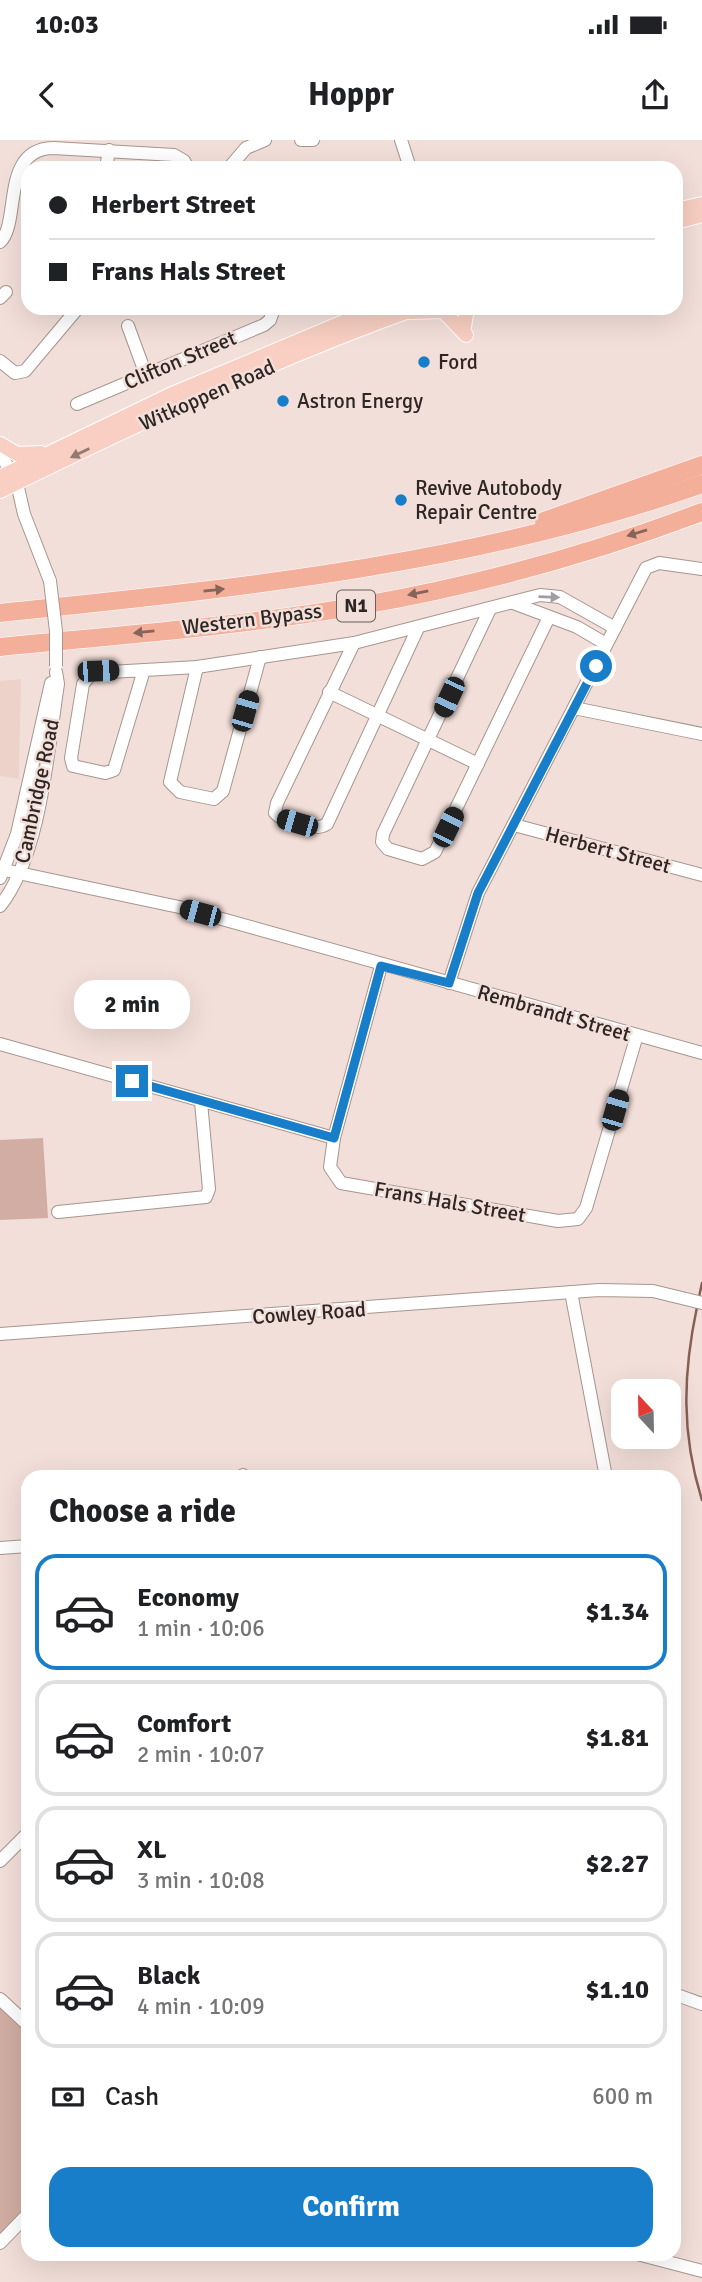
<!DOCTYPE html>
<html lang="en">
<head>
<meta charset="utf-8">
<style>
  :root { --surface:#fff; --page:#f2f2f2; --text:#202124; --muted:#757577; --line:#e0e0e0; --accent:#197ec9 }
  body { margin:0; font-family:Signika,sans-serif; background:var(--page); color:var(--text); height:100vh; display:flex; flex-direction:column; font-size:26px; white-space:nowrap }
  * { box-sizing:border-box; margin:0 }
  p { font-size:23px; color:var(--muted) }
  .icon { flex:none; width:38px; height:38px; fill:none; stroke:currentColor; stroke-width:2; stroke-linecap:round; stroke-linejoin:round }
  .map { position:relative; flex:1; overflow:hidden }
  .sheet { position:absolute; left:21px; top:1330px; width:660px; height:791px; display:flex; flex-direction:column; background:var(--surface); border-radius:21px; box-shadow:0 7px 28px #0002 }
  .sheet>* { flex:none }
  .guide { position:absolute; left:21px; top:21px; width:662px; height:154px; border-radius:21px; box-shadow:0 7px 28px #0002; display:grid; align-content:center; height:154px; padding:0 28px; background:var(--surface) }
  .needle { width:46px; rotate:338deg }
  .controls { position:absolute; left:611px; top:1239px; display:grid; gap:14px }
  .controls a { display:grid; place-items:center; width:70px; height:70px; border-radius:14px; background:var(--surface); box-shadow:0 7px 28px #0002; font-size:35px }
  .end { position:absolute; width:32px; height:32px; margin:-16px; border:9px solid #197ec9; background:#fff; box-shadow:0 0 0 4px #fff }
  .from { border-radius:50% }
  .bubble { position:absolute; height:49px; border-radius:21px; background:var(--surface); box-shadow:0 7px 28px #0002; font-size:23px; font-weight:700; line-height:49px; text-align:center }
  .car { position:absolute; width:21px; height:42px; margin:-21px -10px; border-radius:9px; box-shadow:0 0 5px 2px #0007; background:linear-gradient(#222 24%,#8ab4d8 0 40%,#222 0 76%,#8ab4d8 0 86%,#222 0) }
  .guide b { display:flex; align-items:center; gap:24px; height:66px; font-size:26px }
  .guide b+b { border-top:2px solid var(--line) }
  .guide i { width:18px; height:18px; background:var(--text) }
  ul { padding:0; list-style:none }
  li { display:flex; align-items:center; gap:21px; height:116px; margin:0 14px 10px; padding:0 14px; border:4px solid var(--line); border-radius:21px }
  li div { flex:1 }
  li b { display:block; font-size:26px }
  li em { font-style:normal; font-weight:700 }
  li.active { border-color:var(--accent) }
  li>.icon { width:63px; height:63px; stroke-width:1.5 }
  h2 { padding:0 28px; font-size:32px; line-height:84px }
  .pay { display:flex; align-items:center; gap:18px; height:77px; padding:0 28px; font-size:26px }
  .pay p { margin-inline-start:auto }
  .cta { display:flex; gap:14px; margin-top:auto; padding:14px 28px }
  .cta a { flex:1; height:80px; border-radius:21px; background:var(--accent); color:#fff; font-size:28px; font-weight:700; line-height:80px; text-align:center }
  .status { display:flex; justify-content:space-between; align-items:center; height:49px; padding:0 35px; background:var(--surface); direction:ltr }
  .status svg { height:19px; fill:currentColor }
  header { display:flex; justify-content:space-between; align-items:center; height:91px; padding:0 28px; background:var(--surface); font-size:32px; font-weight:700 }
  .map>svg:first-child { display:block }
  .built { fill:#edd2ca }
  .green { fill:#d1ada3 }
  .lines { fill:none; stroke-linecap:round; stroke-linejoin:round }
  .stream { stroke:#876055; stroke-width:2.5 }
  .minor-casing { stroke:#a7958f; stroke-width:14 }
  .major-casing { stroke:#fff; stroke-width:16 }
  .highway-casing { stroke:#fff; stroke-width:19 }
  .minor { stroke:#fff; stroke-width:12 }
  .major { stroke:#f8cfc2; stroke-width:14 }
  .highway { stroke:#f3af9a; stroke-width:18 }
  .minor-bridge-casing { stroke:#a7958f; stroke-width:14; stroke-linecap:butt }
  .minor-bridge { stroke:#fff; stroke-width:12 }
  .oneway { fill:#927a72 }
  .oneway2 { fill:#866459 }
  .oneway3 { fill:#a09d9c }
  .route { stroke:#197ec9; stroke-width:9 }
  .poi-dot { fill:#197ec9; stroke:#f3dfd9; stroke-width:2.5 }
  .labels { text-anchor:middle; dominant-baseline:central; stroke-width:5; stroke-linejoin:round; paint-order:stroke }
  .shield { fill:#f3dfd9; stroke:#685e5a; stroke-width:2 }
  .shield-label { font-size:19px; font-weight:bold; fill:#2d2623 }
  .street-label { font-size:21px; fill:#2d2623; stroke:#f3dfd9 }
  .poi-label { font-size:21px; fill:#2d2623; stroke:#f3dfd9; text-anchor:start }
</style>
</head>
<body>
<div class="status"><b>10:03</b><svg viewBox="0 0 49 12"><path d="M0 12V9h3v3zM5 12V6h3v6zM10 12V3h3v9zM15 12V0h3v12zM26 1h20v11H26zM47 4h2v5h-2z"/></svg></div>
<header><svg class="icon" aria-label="back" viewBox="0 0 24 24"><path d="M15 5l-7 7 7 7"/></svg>Hoppr<svg class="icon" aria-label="share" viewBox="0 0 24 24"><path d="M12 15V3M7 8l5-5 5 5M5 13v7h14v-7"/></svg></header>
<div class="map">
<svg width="702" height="2142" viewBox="0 0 702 2142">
  <rect width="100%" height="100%" fill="#f3dfd9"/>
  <path class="built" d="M 21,539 L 19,628 L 19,639 L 0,636 L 0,541 Z"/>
  <g class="green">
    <path d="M 43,998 L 48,1078 L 0,1080 L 0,1000 Z"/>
    <path d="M 0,1864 L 28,1889 L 28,2068 L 0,2096 Z"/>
  </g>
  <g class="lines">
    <g class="stream">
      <path d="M 699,1157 L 702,1143"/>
      <path d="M 697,1167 C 683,1233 681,1294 702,1360"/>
    </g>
    <defs>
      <g id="minor">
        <path d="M 301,0 L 313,0"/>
        <path d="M 401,0 L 410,28"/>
        <path d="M 106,28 L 109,10"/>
        <path d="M 229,28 L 246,8 L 265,0"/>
        <path d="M 0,102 C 21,83 0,9 53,8 L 174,15 L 184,21 L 188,28"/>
        <path d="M 0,158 L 6,152"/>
        <path d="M 128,186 L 146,235"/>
        <path d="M 0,221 L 15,233 L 25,231 L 78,168"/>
        <path d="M 77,264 L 264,185 L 270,180 L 274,168"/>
        <path d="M 0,313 L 17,343 L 24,374 L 50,441"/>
        <path d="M 513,463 L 577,487 L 606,504"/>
        <path d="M 490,469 L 383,694 L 382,702 L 388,709 L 422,719 L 435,712 L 549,477"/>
        <path d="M 354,503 L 277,663 L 275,673 C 284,683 315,692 327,684 L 418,488"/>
        <path d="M 197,527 L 170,642 L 180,652 L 214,659 L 223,651 L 260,517"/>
        <path d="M 144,530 L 114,630 L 105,633 L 73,626 L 71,618 L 83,544 L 92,533 L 197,527 L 354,503 L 540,455 L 560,457 L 615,488"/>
        <path d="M 329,552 L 478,624"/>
        <path d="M 574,568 L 702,594"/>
        <path d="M 514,685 L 702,735"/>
        <path d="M 0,729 L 179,767 L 702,913"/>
        <path d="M 0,738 L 17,694 L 51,543"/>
        <path d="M 0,766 C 41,715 48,608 58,544 L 56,532"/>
        <path d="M 381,826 L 334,998 L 330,1027 L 341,1043 L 558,1081 L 578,1079 L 586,1068 L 637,895"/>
        <path d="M 449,843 L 478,753 L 646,428 L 659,423 L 702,429"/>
        <path d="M 0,904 L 334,998"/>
        <path d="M 58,1072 L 206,1057 L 209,1049 L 201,962"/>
        <path d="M 571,1152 L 606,1337"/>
        <path d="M 0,1194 L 599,1150 L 653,1151 L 702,1163"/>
        <path d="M 243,1335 L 243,1337"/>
        <path d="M 0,1408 L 28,1406"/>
        <path d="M 0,1721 L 28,1693"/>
        <path d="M 674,1854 L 702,1864"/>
        <path d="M 0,1859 L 28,1885"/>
        <path d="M 0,2103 L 28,2074"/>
        <path d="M 637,2114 L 702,2131"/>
      </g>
      <g id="major">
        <path d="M 676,70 L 702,64"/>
        <path d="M 676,82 L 702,75"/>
        <path d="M 411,172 L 443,171 L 466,195"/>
        <path d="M 464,187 L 467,168"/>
        <path d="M 0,304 L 17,314 L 41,313"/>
        <path d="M 0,337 L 170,255 L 377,168"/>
        <path d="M 0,351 C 136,284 275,219 417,168"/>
      </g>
      <g id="highway">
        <path d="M 544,381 L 702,325"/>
        <path d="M 0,473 C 239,448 474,425 702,344"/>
        <path d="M 0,507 C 121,495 244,486 364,465 C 478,445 594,413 702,372"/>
      </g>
    </defs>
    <use href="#minor" class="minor-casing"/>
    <use href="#major" class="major-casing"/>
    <use href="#highway" class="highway-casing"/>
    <use href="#minor" class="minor"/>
    <use href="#major" class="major"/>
    <use href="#highway" class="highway"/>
    <defs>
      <path id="minor-bridge" d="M 50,441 L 56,491 L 56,526"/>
    </defs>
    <use href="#minor-bridge" class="minor-bridge-casing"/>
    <use href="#minor-bridge" class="minor-bridge"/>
  </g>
  <defs><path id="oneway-solid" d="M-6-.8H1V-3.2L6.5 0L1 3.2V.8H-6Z" transform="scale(1.75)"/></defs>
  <use class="oneway" href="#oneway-solid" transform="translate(80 313) rotate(154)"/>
  <g class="oneway2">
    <use href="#oneway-solid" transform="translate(637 393) rotate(163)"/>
    <use href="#oneway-solid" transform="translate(214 450) rotate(-6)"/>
    <use href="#oneway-solid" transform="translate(418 453) rotate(168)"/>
    <use href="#oneway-solid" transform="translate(144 492) rotate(174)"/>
  </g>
  <use class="oneway3" href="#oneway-solid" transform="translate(549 457) rotate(2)"/>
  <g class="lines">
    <path class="route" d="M 132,941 L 334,998 L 381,826 L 449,843 L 478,753 L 596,526"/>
  </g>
  <g class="poi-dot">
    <circle cx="424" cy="222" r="7"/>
    <circle cx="283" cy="261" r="7"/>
    <circle cx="401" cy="360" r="7"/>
  </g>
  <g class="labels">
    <rect class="shield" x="337" y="450.5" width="38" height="31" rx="5"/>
    <g class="shield-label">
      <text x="356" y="466">N1</text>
    </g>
    <g class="street-label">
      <text transform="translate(180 220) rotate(-23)">Clifton Street</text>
      <text transform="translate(207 255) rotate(-24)">Witkoppen Road</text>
      <text transform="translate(252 479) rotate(-7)">Western Bypass</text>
      <text transform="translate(37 651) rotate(-78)">Cambridge Road</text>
      <text transform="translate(608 710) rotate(15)">Herbert Street</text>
      <text transform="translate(554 873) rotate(16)">Rembrandt Street</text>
      <text transform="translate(450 1062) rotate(10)">Frans Hals Street</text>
      <text transform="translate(309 1173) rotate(-4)">Cowley Road</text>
    </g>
    <g class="poi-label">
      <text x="438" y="222">Ford</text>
      <text x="297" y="261">Astron Energy</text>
      <text x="415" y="348">Revive Autobody<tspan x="415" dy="24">Repair Centre</tspan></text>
    </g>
  </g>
</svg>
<div class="controls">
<a><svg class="needle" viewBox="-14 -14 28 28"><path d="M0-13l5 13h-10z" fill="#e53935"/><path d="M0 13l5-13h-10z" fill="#757577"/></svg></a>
</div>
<i class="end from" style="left:596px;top:526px"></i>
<i class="end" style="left:132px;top:941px"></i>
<div class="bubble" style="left:74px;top:840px;width:116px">2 min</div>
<i class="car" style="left:98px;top:531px;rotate:88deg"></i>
<i class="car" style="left:449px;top:557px;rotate:205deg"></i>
<i class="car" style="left:245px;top:571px;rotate:16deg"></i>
<i class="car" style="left:297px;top:683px;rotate:286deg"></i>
<i class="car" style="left:448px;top:687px;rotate:26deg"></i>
<i class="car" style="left:200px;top:773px;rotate:285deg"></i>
<i class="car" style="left:615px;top:970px;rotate:16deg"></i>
<div class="guide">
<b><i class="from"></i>Herbert Street</b>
<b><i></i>Frans Hals Street</b>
</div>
<section class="sheet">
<h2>Choose a ride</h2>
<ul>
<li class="active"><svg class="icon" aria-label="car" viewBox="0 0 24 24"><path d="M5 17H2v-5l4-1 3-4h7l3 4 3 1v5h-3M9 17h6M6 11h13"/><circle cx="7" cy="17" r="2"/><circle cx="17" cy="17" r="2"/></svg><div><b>Economy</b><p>1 min · 10:06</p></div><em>$1.34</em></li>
<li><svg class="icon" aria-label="car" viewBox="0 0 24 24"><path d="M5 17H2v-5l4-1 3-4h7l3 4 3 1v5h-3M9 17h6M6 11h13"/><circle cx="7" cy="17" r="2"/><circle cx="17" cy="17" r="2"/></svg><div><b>Comfort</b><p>2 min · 10:07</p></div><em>$1.81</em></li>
<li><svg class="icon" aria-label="car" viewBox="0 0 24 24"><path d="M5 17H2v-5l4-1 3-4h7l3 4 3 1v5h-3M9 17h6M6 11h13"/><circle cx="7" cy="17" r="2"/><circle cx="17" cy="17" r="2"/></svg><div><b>XL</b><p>3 min · 10:08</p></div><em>$2.27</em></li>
<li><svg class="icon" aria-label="car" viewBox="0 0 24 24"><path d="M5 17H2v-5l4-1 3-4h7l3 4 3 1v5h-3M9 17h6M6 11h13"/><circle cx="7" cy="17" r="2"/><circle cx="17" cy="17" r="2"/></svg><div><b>Black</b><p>4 min · 10:09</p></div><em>$1.10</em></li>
</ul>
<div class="pay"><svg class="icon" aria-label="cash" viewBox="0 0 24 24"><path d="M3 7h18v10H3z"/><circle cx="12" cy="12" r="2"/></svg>Cash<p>600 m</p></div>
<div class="cta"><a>Confirm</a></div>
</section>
</div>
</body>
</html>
